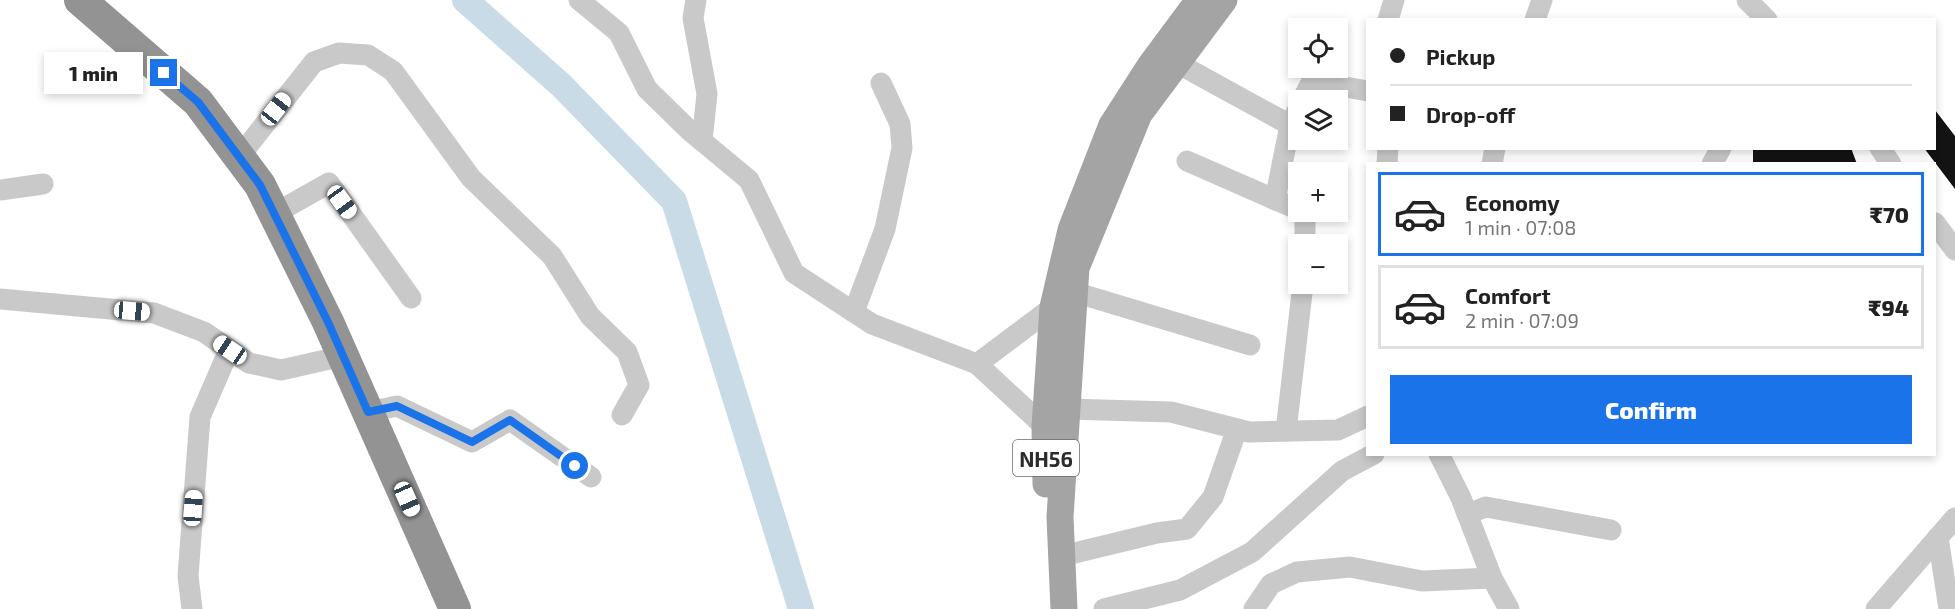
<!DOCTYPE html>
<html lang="en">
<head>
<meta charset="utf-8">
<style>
  :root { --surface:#fff; --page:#f6f6f6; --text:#222; --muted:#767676; --line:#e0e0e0; --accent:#1a73e8 }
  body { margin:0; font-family:"Exo 2",sans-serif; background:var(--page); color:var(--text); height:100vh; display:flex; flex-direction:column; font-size:22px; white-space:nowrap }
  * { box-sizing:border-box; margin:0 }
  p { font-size:20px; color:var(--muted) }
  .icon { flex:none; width:33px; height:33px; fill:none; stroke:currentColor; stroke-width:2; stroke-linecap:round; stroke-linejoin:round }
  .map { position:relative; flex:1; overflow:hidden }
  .sheet { position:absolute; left:1366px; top:162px; width:570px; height:294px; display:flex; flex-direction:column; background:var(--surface); border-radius:0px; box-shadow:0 3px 9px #0003 }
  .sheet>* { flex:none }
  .hud { position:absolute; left:1366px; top:18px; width:570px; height:132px; border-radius:0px; box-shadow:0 3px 9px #0003; display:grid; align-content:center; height:132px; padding:0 24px; background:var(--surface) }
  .tools { position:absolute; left:1288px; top:18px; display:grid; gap:12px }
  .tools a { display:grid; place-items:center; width:60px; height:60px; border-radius:0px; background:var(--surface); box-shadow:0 3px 9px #0003; font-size:30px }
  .end { position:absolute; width:27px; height:27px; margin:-14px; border:8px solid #1a73e8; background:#fff; box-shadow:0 0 0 3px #fff }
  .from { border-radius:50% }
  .bubble { position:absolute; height:42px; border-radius:0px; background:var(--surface); box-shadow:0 3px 9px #0003; font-size:20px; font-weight:800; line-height:42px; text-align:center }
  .car { position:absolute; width:18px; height:36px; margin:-18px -9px; border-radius:8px; box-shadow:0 0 4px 2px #0007; background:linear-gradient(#fff 24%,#345 0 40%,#fff 0 76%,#345 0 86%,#fff 0) }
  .hud b { display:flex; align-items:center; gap:21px; height:57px; font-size:22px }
  .hud b+b { border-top:2px solid var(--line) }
  .hud i { width:15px; height:15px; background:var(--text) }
  ul { padding:10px 0 0; list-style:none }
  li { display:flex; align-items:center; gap:18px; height:84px; margin:0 12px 9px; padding:0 12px; border:3px solid var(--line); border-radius:0px }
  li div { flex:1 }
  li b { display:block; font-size:22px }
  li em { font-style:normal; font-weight:800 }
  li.on { border-color:var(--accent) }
  li>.icon { width:54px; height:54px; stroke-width:1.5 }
  .button { display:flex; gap:12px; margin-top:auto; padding:12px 24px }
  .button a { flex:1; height:69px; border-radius:0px; background:var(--accent); color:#fff; font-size:24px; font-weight:800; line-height:69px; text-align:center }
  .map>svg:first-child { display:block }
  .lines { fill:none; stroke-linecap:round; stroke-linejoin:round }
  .river { stroke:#c9dbe7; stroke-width:26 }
  .building { fill:#131313 }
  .minor { stroke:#c9c9c9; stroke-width:21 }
  .major { stroke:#a4a4a4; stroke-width:27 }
  .highway { stroke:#939393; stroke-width:32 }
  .route { stroke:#1a73e8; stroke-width:8 }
  .labels { text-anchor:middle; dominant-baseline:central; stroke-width:6; stroke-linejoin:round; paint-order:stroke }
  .shield { fill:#fff; stroke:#6b6b6b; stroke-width:1.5 }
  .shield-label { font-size:21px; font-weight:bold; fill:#2c2c2c }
</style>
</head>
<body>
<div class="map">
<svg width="1955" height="609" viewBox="0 0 1955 609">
  <rect width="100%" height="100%" fill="#fff"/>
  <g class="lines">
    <path class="river" d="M 465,0 L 561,85 L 674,201 L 801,609"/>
  </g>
  <g class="building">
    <path d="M 1935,110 L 1955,136 L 1955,189 L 1924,148 L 1935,148 Z"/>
    <path d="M 1753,148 L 1851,148 L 1857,164 L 1753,164 Z"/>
  </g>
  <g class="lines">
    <g class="minor">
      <path d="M 579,0 L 619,33 L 647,89 L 690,131 L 749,180 L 794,273 L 872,324 L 977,364"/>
      <path d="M 696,0 L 693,18 L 707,94 L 702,141"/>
      <path d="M 1747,0 L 1767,20"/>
      <path d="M 1388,20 L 1394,0"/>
      <path d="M 1535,20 L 1542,0"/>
      <path d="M 1177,63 L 1290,125"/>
      <path d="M 1302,100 L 1312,81 L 1368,91"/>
      <path d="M 1880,148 L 1891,164"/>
      <path d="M 239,157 L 314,62 L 339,53 L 368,55 L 393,71 L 471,178 L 552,256 L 590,316 L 627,352 L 639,385 L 622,415"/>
      <path d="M 1187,161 L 1299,210"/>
      <path d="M 1387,164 L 1388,148"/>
      <path d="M 1492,164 L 1495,148"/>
      <path d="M 1712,164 L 1721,148"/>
      <path d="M 0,190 L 43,184"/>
      <path d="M 1275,200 L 1290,125 L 1299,107"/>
      <path d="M 1301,212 L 1305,213 L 1305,244"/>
      <path d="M 274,214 L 329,183 L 411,298"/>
      <path d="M 1935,223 L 1955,250"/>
      <path d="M 1074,292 L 1250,345"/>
      <path d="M 0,299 L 154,313 L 204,332 L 249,363 L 281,370 L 343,356"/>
      <path d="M 854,312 L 885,229 L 902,148 L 900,124 L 881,83"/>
      <path d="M 1067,409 L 1171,412 L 1249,432 L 1338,430 L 1368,416"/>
      <path d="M 368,412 L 397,406 L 472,442 L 510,420 L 591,477"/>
      <path d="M 1045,427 L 977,364 L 1053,307"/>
      <path d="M 1286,431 L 1303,284"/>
      <path d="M 1439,454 L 1461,498 L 1492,578 L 1509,609"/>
      <path d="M 1467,514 L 1486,507 L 1611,530"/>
      <path d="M 1938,537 L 1949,609"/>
      <path d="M 1062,556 L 1157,533 L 1187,529 L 1213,497 L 1237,429"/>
      <path d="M 192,609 L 188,576 L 200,417 L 229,350"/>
      <path d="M 1104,609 L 1180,590 L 1252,552 L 1342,471 L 1374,454"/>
      <path d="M 1254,609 L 1271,584 L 1297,572 L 1350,567 L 1422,581 L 1492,578"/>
      <path d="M 1876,609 L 1955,518"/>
    </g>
    <g class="major">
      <path d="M 1046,484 L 1045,427 L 1053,307 L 1071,230 L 1112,125 L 1150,66 L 1199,0"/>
      <path d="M 1064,609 L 1060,517 L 1076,268 L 1139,114 L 1224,0"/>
    </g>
    <path class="highway" d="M 80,0 L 198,102 L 260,185 L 328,322 L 455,609"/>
  </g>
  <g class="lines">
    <path class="route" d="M 164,73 L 198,102 L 260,185 L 328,322 L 368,412 L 397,406 L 472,442 L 510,420 L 575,466"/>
  </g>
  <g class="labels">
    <rect class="shield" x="1013" y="440" width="66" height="36" rx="4.5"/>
    <g class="shield-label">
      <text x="1046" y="458">NH56</text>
    </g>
  </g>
</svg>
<div class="tools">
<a><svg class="icon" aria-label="locate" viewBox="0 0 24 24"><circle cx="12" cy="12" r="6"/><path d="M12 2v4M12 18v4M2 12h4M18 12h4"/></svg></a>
<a><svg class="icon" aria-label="layers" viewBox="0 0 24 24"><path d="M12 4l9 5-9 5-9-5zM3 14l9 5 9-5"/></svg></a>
<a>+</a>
<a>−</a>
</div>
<i class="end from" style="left:575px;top:466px"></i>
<i class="end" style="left:164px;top:73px"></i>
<div class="bubble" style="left:44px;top:52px;width:99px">1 min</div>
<i class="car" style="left:276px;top:109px;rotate:38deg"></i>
<i class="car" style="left:342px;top:202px;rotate:144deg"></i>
<i class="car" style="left:132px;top:311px;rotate:95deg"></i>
<i class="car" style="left:230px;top:350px;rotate:304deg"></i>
<i class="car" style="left:407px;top:499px;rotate:156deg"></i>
<i class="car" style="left:193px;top:508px;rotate:4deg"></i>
<div class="hud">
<b><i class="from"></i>Pickup</b>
<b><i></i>Drop-off</b>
</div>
<section class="sheet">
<ul>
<li class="on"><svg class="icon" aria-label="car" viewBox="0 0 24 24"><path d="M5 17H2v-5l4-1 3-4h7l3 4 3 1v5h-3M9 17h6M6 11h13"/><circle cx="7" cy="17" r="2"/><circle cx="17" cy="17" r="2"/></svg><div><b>Economy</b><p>1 min · 07:08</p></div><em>₹70</em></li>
<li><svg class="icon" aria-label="car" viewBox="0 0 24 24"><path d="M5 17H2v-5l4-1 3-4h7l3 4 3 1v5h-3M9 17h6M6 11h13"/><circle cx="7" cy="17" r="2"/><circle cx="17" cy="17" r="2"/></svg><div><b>Comfort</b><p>2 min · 07:09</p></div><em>₹94</em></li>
</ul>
<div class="button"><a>Confirm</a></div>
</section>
</div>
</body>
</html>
